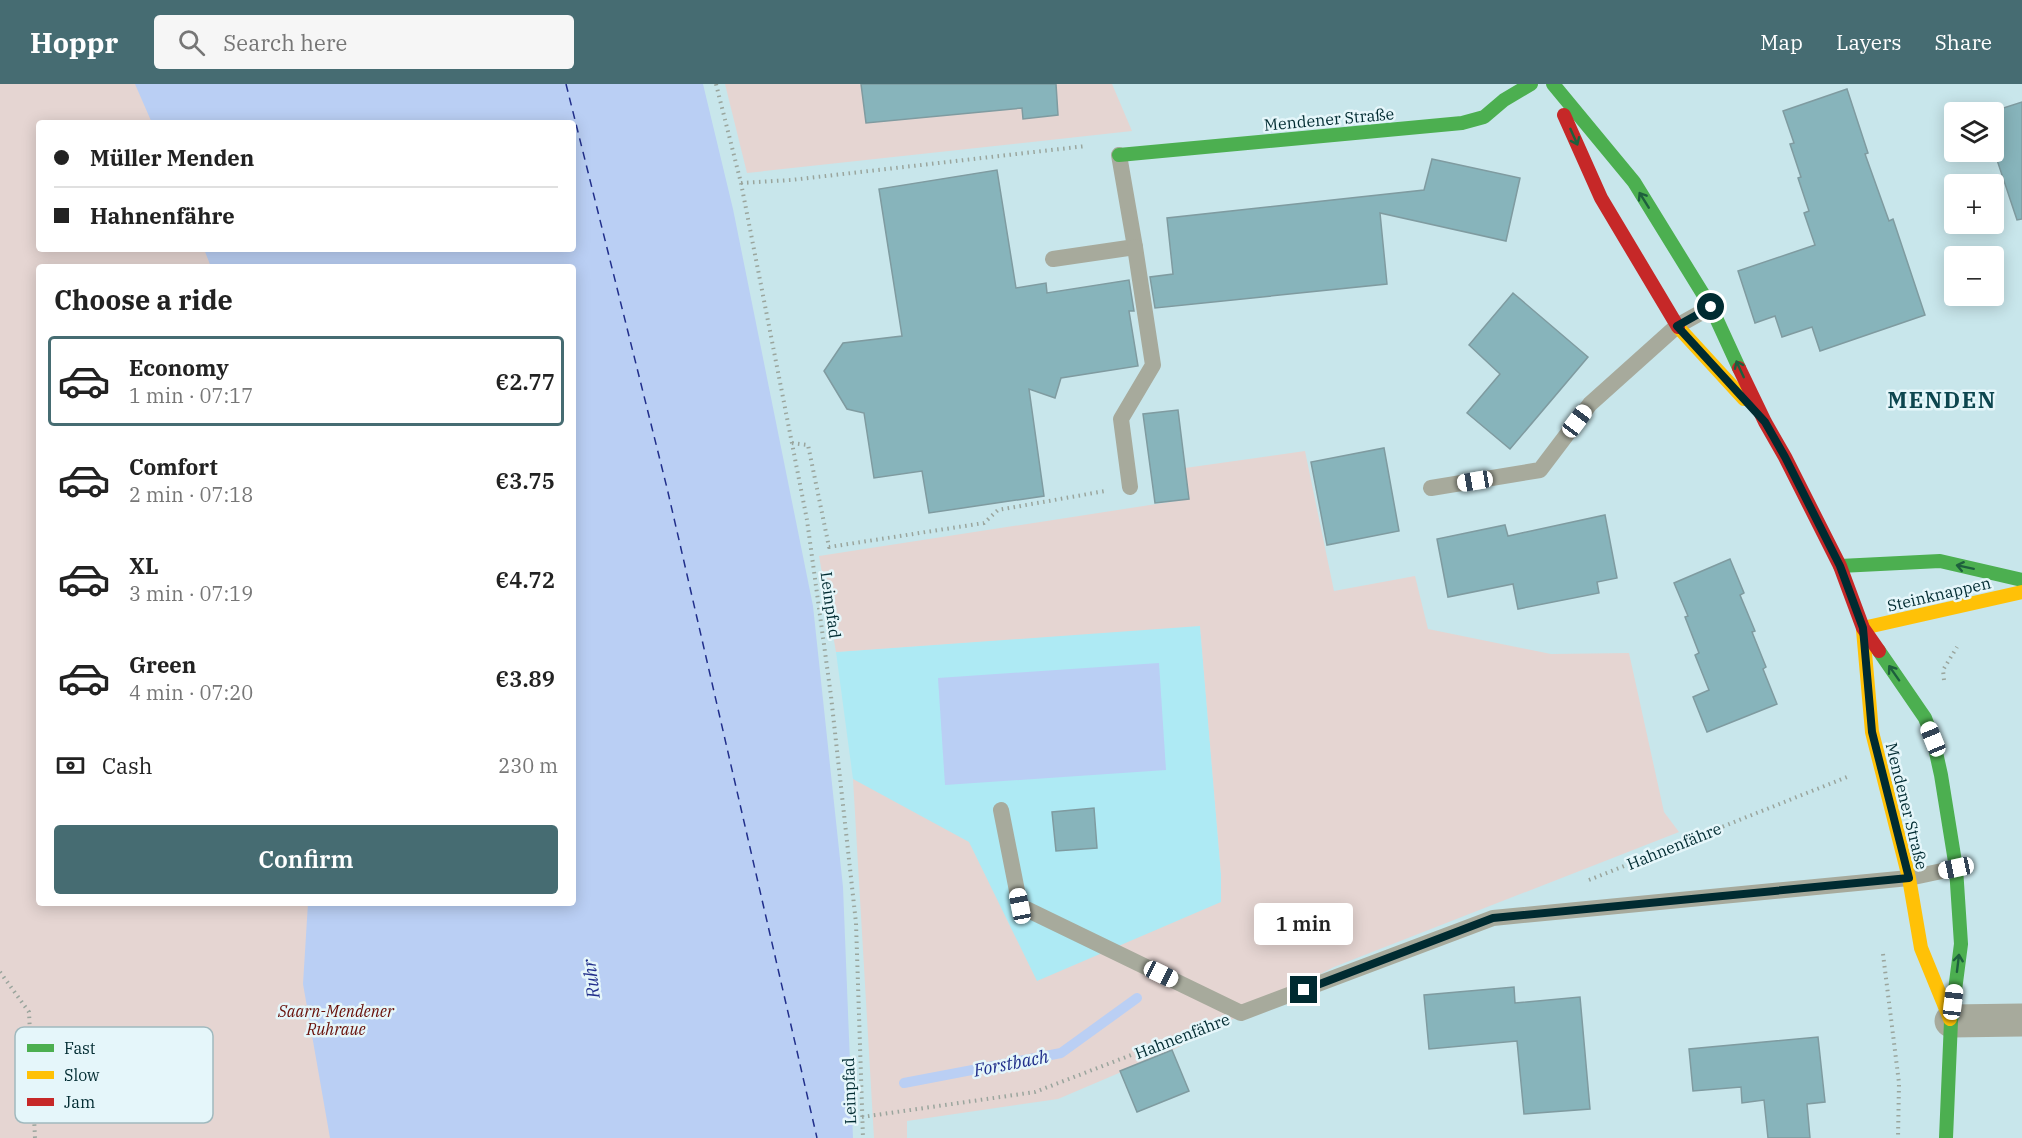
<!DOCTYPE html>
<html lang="en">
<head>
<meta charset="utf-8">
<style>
  :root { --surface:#fff; --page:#f6f6f6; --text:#222; --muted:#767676; --line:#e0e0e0; --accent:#466c72 }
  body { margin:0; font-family:"IBM Plex Serif",serif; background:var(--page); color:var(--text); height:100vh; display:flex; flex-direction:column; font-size:22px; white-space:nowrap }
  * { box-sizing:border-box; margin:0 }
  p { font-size:20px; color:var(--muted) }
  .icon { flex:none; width:33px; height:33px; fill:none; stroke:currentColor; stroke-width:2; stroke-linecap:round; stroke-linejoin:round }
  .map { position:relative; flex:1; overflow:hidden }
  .details { position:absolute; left:36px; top:180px; width:540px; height:642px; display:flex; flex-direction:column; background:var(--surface); border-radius:6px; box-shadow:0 3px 15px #0003 }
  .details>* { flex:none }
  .top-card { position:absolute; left:36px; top:36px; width:540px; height:132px; border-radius:6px; box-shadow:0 3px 15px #0003; display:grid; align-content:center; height:132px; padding:0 18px; background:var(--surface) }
  .tools { position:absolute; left:1944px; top:18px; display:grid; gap:12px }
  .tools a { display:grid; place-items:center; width:60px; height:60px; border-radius:6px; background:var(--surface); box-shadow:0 3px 15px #0003; font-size:30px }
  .end { position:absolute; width:27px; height:27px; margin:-14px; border:8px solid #002b31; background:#fff; box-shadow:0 0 0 3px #fff }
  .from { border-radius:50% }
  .bubble { position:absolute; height:42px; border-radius:6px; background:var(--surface); box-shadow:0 3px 15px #0003; font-size:20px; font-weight:600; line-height:42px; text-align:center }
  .car { position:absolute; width:18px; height:36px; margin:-18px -9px; border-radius:8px; box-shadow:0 0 4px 2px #0007; background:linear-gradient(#fff 24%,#345 0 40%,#fff 0 76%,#345 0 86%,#fff 0) }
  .top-card b { display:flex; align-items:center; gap:21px; height:57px; font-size:22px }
  .top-card b+b { border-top:2px solid var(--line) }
  .top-card i { width:15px; height:15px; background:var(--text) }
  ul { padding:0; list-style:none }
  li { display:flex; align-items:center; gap:18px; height:90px; margin:0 12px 9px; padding:0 6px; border:3px solid transparent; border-radius:6px }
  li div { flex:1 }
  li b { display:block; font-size:22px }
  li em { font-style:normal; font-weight:600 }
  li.current { border-color:var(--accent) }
  li>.icon { width:54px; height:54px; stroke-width:1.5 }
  h2 { padding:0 18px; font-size:27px; line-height:72px }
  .pay { display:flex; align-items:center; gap:15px; height:66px; padding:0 18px; font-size:22px }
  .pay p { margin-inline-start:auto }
  .button { display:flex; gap:12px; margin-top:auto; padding:12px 18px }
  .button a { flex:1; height:69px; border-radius:6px; background:var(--accent); color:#fff; font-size:24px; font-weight:600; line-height:69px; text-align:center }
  header { display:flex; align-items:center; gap:36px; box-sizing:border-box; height:84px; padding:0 30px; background:var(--accent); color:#fff }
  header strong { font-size:28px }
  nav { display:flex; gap:33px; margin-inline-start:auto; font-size:21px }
  .search { width:420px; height:54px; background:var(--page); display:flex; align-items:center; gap:15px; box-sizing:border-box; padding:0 21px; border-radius:6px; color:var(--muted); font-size:22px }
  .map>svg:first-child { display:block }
  .built { fill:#aeeaf4 }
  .green { fill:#e5d5d2 }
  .water { fill:#bacff4 }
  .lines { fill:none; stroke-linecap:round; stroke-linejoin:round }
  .stream { stroke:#bacff4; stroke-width:10 }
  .ferry { stroke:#212f8b; stroke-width:1.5; stroke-dasharray:8 6; stroke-linecap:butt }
  .building { fill:#87b4bb; stroke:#7f9ba0; stroke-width:1.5 }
  .path { stroke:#9aa59d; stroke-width:4; stroke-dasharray:1.5 4.5; stroke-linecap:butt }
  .lane { stroke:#a7aa9c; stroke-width:16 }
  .street { stroke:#a7aa9c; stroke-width:33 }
  .fast { stroke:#4caf50; stroke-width:14 }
  .slow { stroke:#ffc107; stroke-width:14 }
  .jam { stroke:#c62828; stroke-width:14 }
  .oneway { stroke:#1e603d }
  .route { stroke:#002b31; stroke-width:8 }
  .labels { text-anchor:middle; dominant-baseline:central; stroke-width:5; stroke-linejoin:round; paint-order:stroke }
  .street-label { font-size:16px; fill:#002b31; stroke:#e5f6fa }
  .park-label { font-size:16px; font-style:italic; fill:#681009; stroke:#e5f6fa }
  .water-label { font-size:18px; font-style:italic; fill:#212f8b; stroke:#e5f6fa }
  .district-label { font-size:22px; font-weight:bold; letter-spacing:1.5px; fill:#0d464f; stroke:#e5f6fa }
  .key { fill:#e5f6fa; stroke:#a0b9be; stroke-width:1.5 }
  .key-label { font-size:16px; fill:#002b31 }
</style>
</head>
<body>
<header>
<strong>Hoppr</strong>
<div class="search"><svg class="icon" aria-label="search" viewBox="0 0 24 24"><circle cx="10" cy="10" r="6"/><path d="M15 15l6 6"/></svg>Search here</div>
<nav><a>Map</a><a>Layers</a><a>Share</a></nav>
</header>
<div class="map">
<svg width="2022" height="1054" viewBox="0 0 2022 1054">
  <rect width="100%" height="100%" fill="#c8e6eb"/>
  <path class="built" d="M 1200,541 L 1221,790 L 1238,809 L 993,962 L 853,695 L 836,568 Z"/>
  <g class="green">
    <path d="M 0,0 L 411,0 L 418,39 L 39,39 L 39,165 L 441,165 L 444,183 L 39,183 L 39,819 L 558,819 L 561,1054 L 0,1054 Z"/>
    <path d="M 725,0 L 1112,0 L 1132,47 L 747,89 Z"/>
    <path d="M 1305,367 L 1334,507 L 1415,492 L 1428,545 L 1551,570 L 1629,569 L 1664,728 L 1679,748 L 1334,883 L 1173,966 L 1058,1015 L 907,1037 L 907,1054 L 874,1054 L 853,695 L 969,758 L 1037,897 L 1221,818 L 1221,790 L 1200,542 L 836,568 L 819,472 L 1189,415 L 1185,384 Z"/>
  </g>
  <g class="water">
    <path d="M 135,0 L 703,0 L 733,125 L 813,522 L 843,803 L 853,1054 L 330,1054 L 303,900 L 308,819 L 573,819 L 573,183 L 211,183 L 204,165 L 573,165 L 573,39 L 152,39 Z"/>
    <path d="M 1159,579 L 1166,686 L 945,701 L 938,594 Z"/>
  </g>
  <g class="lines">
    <path class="stream" d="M 904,999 L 1061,969 L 1137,914"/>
    <path class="ferry" d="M 566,0 L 667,404 L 817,1054"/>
  </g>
  <g class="building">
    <path d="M 861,0 L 1056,0 L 1058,31 L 1023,35 L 1022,24 L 866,39 Z"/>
    <path d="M 1847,5 L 1868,69 L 1865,70 L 1889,137 L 1893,135 L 1925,231 L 1820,267 L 1812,243 L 1782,253 L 1775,232 L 1755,239 L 1738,187 L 1815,161 L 1804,129 L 1809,127 L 1798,94 L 1801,93 L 1790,60 L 1794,59 L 1783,27 Z"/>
    <path d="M 2022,18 L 2022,135 L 2017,136 L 1994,67 L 1994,27 Z"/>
    <path d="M 1432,75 L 1520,94 L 1506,157 L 1380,129 L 1387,200 L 1155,224 L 1150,193 L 1173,190 L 1167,134 L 1424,106 Z"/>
    <path d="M 997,86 L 1016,204 L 1046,199 L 1047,209 L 1129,196 L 1134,227 L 1129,227 L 1138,282 L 1061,294 L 1055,314 L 1029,305 L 1044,412 L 929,429 L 922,387 L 874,394 L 864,329 L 847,325 L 824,287 L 843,259 L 902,252 L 879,105 Z"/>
    <path d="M 1513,209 L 1588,273 L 1510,365 L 1467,329 L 1500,290 L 1469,261 Z"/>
    <path d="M 1178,326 L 1189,415 L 1155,419 L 1143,330 Z"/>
    <path d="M 1384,364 L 1399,447 L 1327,461 L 1311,378 Z"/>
    <path d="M 1605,431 L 1617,494 L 1597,498 L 1599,509 L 1518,525 L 1513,500 L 1448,513 L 1437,455 L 1505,441 L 1508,452 Z"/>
    <path d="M 1730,475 L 1744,509 L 1740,511 L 1755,547 L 1752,548 L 1766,583 L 1763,585 L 1777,620 L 1707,648 L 1693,613 L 1709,606 L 1695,571 L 1699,569 L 1685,533 L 1688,532 L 1674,499 Z"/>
    <path d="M 1094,724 L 1097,764 L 1056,767 L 1052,728 Z"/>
    <path d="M 1514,903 L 1515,919 L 1580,913 L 1590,1025 L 1524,1030 L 1517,957 L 1429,965 L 1424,911 Z"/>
    <path d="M 1818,953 L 1825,1018 L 1807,1020 L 1810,1054 L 1768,1054 L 1764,1016 L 1742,1019 L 1741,1003 L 1693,1007 L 1689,965 Z"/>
    <path d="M 1172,966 L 1189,1007 L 1137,1028 L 1120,987 Z"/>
  </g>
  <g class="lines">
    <g class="path">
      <path d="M 716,0 L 741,99 L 807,436 L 831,612 L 856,839 L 863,1054"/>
      <path d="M 741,99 L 791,96 L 1086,62"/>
      <path d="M 792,359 L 808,361 L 829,463 L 984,439 L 998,426 L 1105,407"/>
      <path d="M 1944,596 L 1943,586 L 1957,563"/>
      <path d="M 1589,796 L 1847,693"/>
      <path d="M 1883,870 L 1899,999 L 1898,1054"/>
      <path d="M 0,888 L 29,928 L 35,1054"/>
      <path d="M 862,1033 L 1035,1008 L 1204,943"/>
    </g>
    <g class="lane">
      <path d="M 1053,175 L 1135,163 L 1119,71"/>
      <path d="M 1130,403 L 1121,335 L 1153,281 L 1135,163"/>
      <path d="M 1431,404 L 1540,386 L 1590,320 L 1677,242 L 1711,223"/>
      <path d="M 1001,726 L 1020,822 L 1241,929 L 1493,834 L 1909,794 L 1956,784"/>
    </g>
    <path class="street" d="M 1951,937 L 2022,936"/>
    <g class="fast">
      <path d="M 1553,0 L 1634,98 L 1711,223 L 1739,284"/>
      <path d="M 1119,71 L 1462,39 L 1484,33 L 1504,16 L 1531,0"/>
      <path d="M 1840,482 L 1940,477 L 2022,496"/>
      <path d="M 1879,567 L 1925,634 L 1933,655 L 1941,691 L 1956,784 L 1961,860 L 1951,937 L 1946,1054"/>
    </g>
    <g class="slow">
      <path d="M 1678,243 L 1744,315"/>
      <path d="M 1863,544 L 2022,508"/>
      <path d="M 1863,546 L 1872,648 L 1909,794 L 1921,864 L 1950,935"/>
    </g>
    <g class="jam">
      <path d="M 1564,31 L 1601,114 L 1678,243"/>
      <path d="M 1739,284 L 1765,338 L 1785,373 L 1840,482 L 1863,544 L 1879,567"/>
    </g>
  </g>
  <defs><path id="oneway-shaft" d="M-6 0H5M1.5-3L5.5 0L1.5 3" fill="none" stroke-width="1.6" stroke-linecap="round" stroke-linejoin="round" transform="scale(1.5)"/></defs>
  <g class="oneway">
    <use href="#oneway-shaft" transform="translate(1574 53) rotate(66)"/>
    <use href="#oneway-shaft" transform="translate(1644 116) rotate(-122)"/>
    <use href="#oneway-shaft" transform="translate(1740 285) rotate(-115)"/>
    <use href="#oneway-shaft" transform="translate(1965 483) rotate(-168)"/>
    <use href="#oneway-shaft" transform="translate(1894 589) rotate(-125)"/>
    <use href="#oneway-shaft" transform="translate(1958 879) rotate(-83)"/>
  </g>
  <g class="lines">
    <path class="route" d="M 1304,906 L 1493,834 L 1909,794 L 1872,648 L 1863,544 L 1840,482 L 1785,373 L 1765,338 L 1677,242 L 1711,223"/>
  </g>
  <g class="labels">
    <g class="street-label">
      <text transform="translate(1329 35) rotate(-5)">Mendener Straße</text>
      <text transform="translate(1939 510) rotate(-13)">Steinknappen</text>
      <text transform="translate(831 521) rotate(82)">Leinpfad</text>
      <text transform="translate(1907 722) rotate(76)">Mendener Straße</text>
      <text transform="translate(1674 762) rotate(-22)">Hahnenfähre</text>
      <text transform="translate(1182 952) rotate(-21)">Hahnenfähre</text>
      <text transform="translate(849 1007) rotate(-92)">Leinpfad</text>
    </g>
    <g class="park-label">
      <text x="336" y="927">Saarn-Mendener<tspan x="336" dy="18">Ruhraue</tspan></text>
    </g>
    <g class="water-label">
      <text transform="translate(591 895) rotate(-97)">Ruhr</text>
      <text transform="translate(1011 979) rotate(-11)">Forstbach</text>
    </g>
    <g class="district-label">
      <text x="1942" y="315">MENDEN</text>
    </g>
  </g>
  <rect x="15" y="943" width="198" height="96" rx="9" class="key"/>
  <rect x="27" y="960" width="27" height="8" fill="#4caf50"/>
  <rect x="27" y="987" width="27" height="8" fill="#ffc107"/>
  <rect x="27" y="1014" width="27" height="8" fill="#c62828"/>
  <g class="key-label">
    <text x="64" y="970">Fast</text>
    <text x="64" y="997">Slow</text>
    <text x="64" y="1024">Jam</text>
  </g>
</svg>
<div class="tools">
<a><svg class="icon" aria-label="layers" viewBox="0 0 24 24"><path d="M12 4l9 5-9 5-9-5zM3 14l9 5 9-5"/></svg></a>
<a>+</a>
<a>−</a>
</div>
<i class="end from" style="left:1711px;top:223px"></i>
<i class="end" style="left:1304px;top:906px"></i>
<div class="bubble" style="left:1254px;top:819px;width:99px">1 min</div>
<i class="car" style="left:1577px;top:337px;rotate:37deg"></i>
<i class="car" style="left:1475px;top:397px;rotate:261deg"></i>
<i class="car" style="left:1933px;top:655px;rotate:338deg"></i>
<i class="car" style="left:1956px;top:784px;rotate:258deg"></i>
<i class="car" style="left:1020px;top:822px;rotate:349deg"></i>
<i class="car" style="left:1161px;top:890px;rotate:116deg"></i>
<i class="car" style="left:1953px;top:918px;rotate:7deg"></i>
<div class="top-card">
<b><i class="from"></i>Müller Menden</b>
<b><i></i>Hahnenfähre</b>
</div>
<section class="details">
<h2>Choose a ride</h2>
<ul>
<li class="current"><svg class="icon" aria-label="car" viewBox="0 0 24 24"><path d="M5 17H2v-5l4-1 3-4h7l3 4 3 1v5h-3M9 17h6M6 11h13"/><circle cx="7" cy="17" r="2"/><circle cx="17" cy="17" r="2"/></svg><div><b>Economy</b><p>1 min · 07:17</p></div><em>€2.77</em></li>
<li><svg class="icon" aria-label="car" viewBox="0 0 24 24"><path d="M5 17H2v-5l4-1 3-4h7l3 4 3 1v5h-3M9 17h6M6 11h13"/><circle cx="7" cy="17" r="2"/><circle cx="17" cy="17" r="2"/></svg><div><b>Comfort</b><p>2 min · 07:18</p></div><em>€3.75</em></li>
<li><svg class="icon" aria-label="car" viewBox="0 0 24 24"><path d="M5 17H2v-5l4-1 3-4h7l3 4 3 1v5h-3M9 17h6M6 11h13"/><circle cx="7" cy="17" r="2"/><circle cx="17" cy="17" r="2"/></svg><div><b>XL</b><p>3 min · 07:19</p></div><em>€4.72</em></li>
<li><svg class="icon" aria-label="car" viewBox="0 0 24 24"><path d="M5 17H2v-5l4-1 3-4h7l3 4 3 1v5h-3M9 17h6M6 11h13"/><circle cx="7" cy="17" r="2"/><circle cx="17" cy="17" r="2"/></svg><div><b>Green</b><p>4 min · 07:20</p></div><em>€3.89</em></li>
</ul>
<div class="pay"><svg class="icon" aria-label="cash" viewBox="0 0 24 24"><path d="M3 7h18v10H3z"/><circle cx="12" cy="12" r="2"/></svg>Cash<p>230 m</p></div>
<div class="button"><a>Confirm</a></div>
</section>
</div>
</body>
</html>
